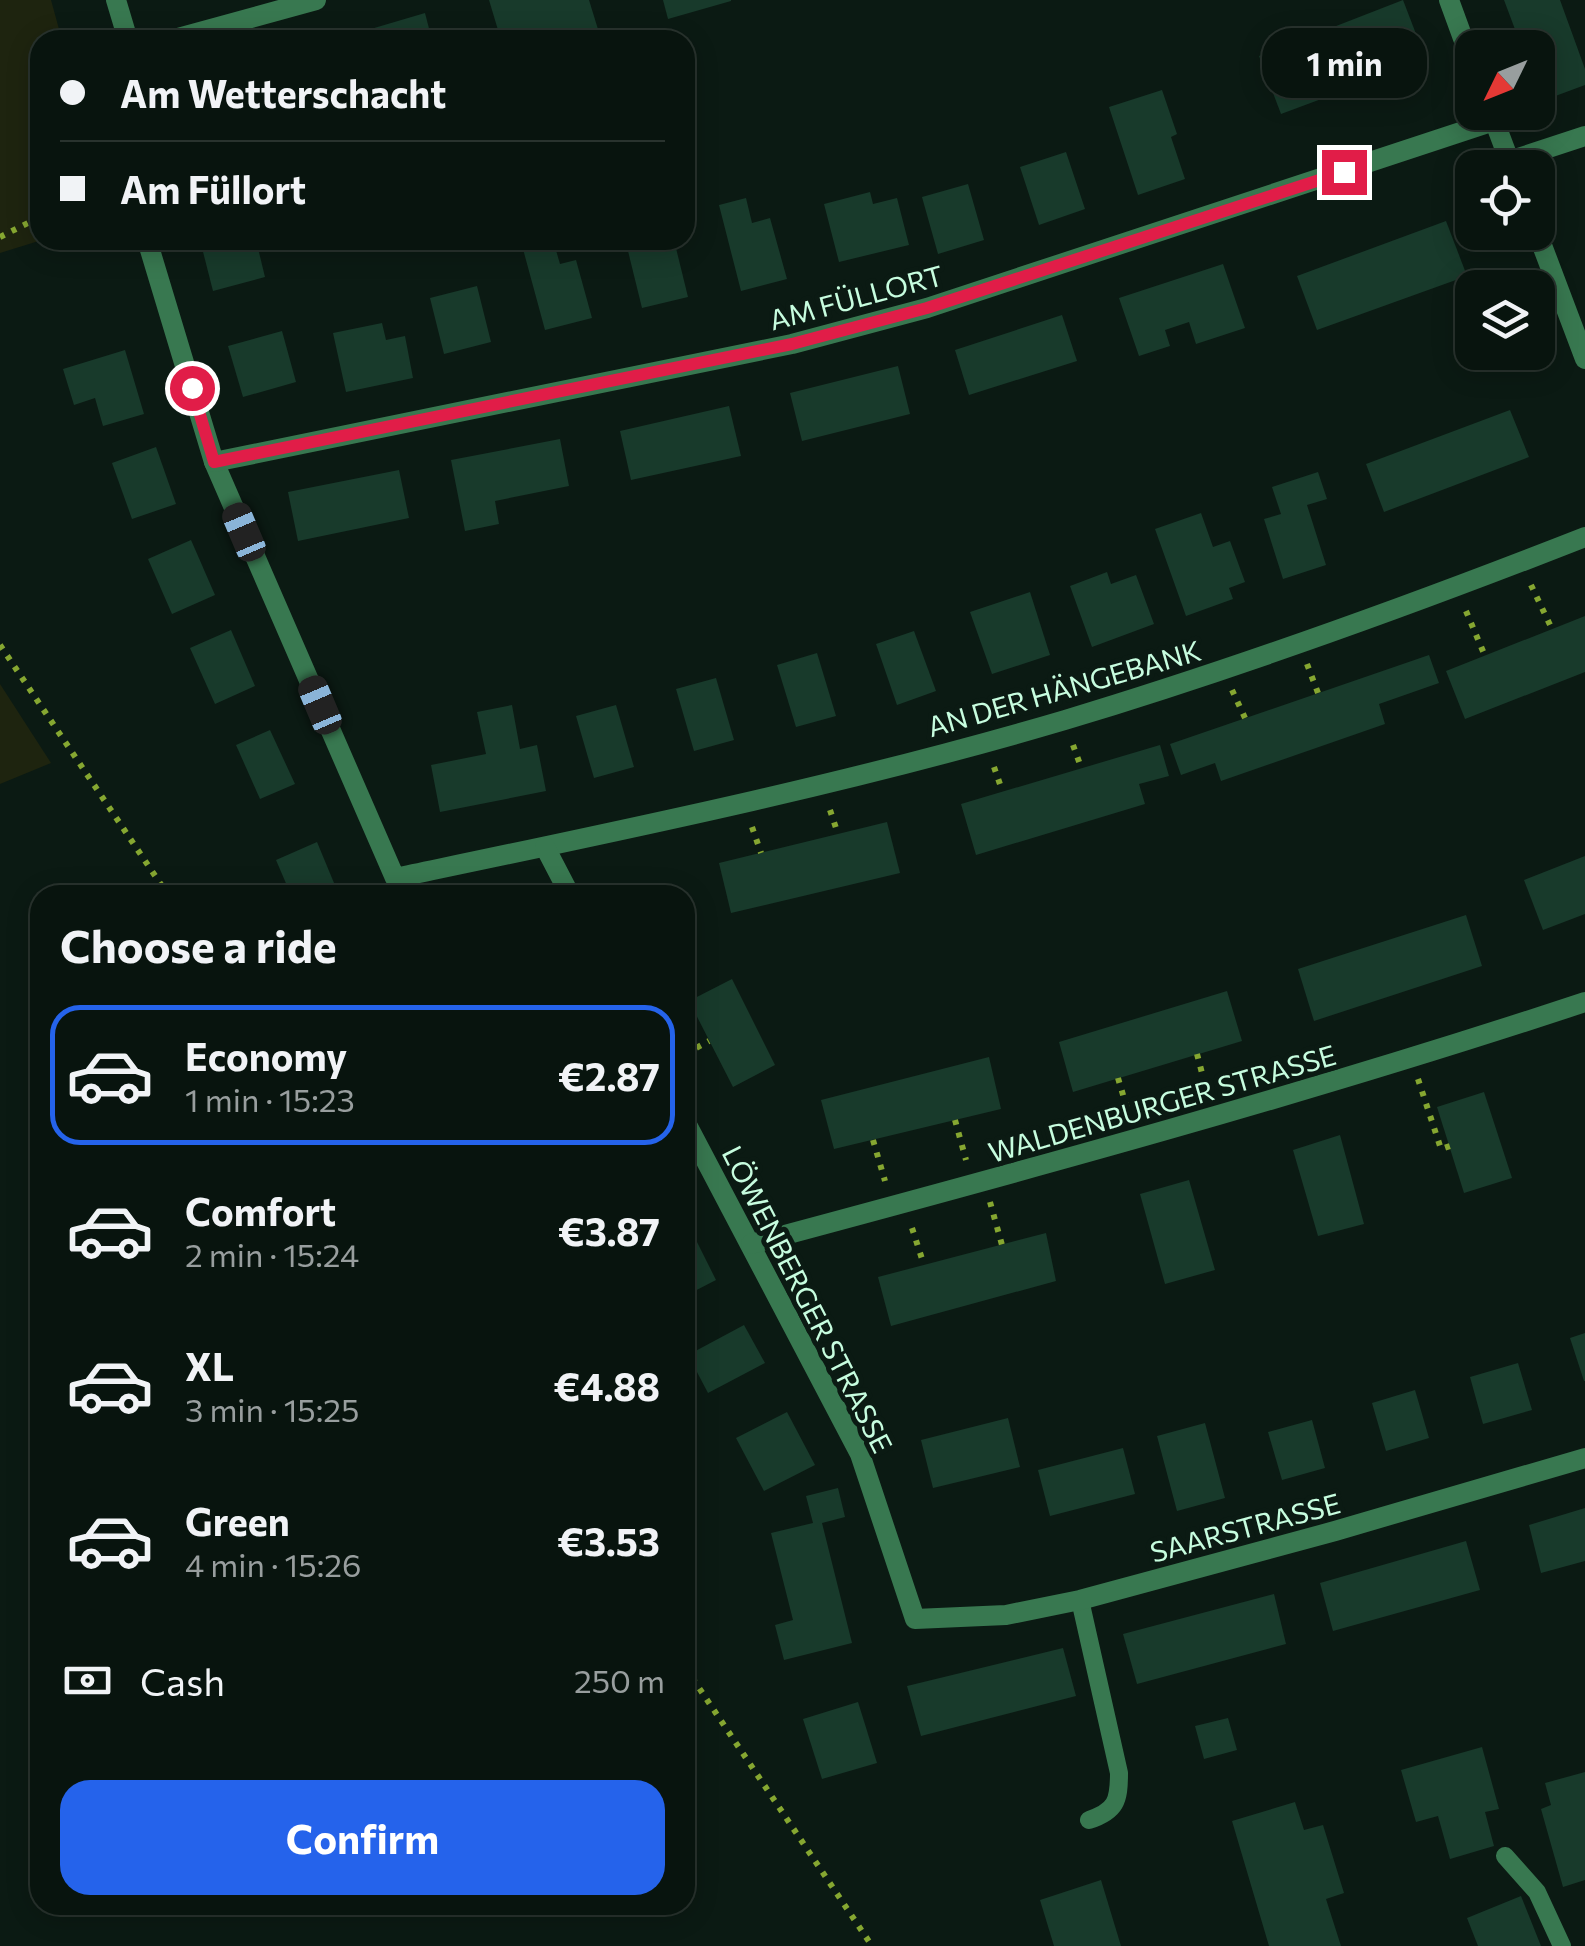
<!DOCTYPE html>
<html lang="en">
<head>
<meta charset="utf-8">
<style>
  :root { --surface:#08140e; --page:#16211c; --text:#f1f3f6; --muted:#989e9e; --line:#29332e; --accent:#2563eb }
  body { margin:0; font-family:Commissioner,sans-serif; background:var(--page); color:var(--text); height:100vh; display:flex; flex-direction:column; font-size:38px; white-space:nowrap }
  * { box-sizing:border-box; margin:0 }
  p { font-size:32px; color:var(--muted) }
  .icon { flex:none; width:55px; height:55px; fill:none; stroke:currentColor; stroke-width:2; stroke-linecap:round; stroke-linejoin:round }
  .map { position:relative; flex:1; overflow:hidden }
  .panel { position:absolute; left:30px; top:885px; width:665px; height:1030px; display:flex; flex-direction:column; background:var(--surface); border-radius:30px; box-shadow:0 5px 25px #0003,0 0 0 2px var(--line) }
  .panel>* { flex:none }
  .top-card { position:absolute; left:30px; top:30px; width:665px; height:220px; border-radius:30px; box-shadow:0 5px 25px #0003,0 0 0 2px var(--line); display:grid; align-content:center; height:220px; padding:0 30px; background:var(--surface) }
  .needle { width:65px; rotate:227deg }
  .tools { position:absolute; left:1455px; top:30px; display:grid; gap:20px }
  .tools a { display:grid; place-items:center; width:100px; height:100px; border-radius:20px; background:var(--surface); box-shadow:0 5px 25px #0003,0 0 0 2px var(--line); font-size:50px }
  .end { position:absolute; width:45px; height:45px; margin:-22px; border:12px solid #e11d48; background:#fff; box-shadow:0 0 0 5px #fff }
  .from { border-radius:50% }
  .bubble { position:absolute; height:70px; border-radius:30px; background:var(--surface); box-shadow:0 5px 25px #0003,0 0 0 2px var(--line); font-size:32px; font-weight:700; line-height:70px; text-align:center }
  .car { position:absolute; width:30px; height:60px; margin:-30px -15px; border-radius:12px; box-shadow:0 0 8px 2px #0007; background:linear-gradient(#222 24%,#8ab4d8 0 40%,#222 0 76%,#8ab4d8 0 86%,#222 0) }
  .top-card b { display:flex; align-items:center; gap:35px; height:95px; font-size:38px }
  .top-card b+b { border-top:2px solid var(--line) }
  .top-card i { width:25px; height:25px; background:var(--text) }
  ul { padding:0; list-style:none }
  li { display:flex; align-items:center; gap:30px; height:140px; margin:0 20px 15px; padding:0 10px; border:5px solid transparent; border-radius:30px }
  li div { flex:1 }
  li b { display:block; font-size:38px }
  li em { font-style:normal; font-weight:700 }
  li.on { border-color:var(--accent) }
  li>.icon { width:90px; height:90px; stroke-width:1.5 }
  h2 { padding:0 30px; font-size:45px; line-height:120px }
  .pay { display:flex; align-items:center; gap:25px; height:110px; padding:0 30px; font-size:38px }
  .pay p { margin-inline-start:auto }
  .cta { display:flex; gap:20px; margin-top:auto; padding:20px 30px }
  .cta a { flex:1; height:115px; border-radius:30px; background:var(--accent); color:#fff; font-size:40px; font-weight:700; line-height:115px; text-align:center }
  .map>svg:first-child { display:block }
  .green { fill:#1e240f }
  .building { fill:#183a2b }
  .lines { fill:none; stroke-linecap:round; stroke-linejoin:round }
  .path { stroke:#86a731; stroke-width:6; stroke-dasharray:5 8; stroke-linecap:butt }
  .service { stroke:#387850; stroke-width:18 }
  .minor { stroke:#387850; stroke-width:20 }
  .route { stroke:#e11d48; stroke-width:12 }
  .labels { text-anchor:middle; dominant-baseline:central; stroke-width:10; stroke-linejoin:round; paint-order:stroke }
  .street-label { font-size:28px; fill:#c7fddf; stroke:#0b1a13 }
</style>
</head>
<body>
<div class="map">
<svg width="1585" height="1946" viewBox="0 0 1585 1946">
  <rect width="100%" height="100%" fill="#0b1a13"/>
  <g class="green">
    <path d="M 0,0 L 51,0 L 62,40 L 40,40 L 42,240 L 0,253 Z"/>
    <path d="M 0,684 L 51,763 L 0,784 Z"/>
  </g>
  <g class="building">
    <path d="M 489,0 L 589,0 L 601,39 L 501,40 Z"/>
    <path d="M 663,0 L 731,0 L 731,1 L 668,19 Z"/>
    <path d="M 1403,0 L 1426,60 L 1281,114 L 1259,56 Z"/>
    <path d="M 1504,0 L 1560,0 L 1585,69 L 1585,85 L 1542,101 L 1538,90 L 1538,48 L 1522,48 Z"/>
    <path d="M 425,13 L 432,40 L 338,40 L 337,39 Z"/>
    <path d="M 1162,90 L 1177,134 L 1171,137 L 1185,179 L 1138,195 L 1109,107 Z"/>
    <path d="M 1066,152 L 1085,209 L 1039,225 L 1020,167 Z"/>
    <path d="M 968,184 L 984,240 L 938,254 L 922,197 Z"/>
    <path d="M 870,192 L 873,204 L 897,198 L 909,245 L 839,262 L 824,204 Z"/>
    <path d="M 746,198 L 752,223 L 770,218 L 787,279 L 741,291 L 719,205 Z"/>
    <path d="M 1446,221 L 1467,276 L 1317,330 L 1297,276 Z"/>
    <path d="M 200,240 L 256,240 L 265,277 L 213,291 Z"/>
    <path d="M 553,240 L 560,264 L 576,260 L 592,318 L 545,330 L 523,249 Z"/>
    <path d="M 674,240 L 688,297 L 642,308 L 628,251 Z"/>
    <path d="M 1223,264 L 1245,328 L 1196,344 L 1189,322 L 1165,330 L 1170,346 L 1139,356 L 1119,298 Z"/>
    <path d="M 477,286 L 491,342 L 444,354 L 430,298 Z"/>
    <path d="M 1062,315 L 1077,361 L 969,395 L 955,350 Z"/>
    <path d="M 382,323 L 386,340 L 405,336 L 413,378 L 346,392 L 333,333 Z"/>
    <path d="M 282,331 L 296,382 L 243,397 L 228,346 Z"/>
    <path d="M 125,350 L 144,414 L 103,426 L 95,398 L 74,405 L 63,369 Z"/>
    <path d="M 898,366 L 910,414 L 802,441 L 790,393 Z"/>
    <path d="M 729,406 L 741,456 L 631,480 L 620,431 Z"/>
    <path d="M 1510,410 L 1529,457 L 1384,512 L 1366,464 Z"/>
    <path d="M 560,439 L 569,486 L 495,501 L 499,524 L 465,531 L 451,460 Z"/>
    <path d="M 156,447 L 176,504 L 132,519 L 112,463 Z"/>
    <path d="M 399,470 L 409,518 L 298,541 L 288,492 Z"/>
    <path d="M 1318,472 L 1327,499 L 1307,505 L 1326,565 L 1283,579 L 1264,519 L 1281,514 L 1272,487 Z"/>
    <path d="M 1201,513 L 1213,547 L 1230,541 L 1245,582 L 1229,588 L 1233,599 L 1186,616 L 1155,529 Z"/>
    <path d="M 191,540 L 215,595 L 172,614 L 148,559 Z"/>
    <path d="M 1107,572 L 1111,584 L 1136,575 L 1154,624 L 1092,647 L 1070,586 Z"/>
    <path d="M 1030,592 L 1050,655 L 992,674 L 970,612 Z"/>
    <path d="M 1585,616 L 1585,672 L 1465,719 L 1446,671 Z"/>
    <path d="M 231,630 L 255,686 L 215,704 L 190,648 Z"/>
    <path d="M 914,631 L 936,691 L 897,705 L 876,644 Z"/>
    <path d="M 817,653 L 836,716 L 796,727 L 777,665 Z"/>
    <path d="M 1429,655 L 1439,683 L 1379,704 L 1385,724 L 1221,781 L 1215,763 L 1181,775 L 1170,744 Z"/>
    <path d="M 716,678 L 734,740 L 694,751 L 676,689 Z"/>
    <path d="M 512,705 L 520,749 L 537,745 L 546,791 L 440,812 L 431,765 L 486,754 L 477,712 Z"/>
    <path d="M 616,705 L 634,767 L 594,778 L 576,716 Z"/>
    <path d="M 270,730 L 295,784 L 260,799 L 236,745 Z"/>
    <path d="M 1160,745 L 1169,776 L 1139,784 L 1145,804 L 976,855 L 961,804 Z"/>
    <path d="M 887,822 L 900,873 L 731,913 L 719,863 Z"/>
    <path d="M 317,842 L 339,895 L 291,895 L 276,860 Z"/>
    <path d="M 1585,856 L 1585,914 L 1543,930 L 1524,880 Z"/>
    <path d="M 1466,915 L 1482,966 L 1314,1021 L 1298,969 Z"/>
    <path d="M 732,979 L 775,1065 L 733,1087 L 689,1001 Z"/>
    <path d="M 1227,991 L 1242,1041 L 1073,1092 L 1059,1042 Z"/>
    <path d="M 989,1057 L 1001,1109 L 834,1149 L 821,1100 Z"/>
    <path d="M 1484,1092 L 1512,1178 L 1464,1193 L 1437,1107 Z"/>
    <path d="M 1340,1135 L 1364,1224 L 1318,1236 L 1293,1150 Z"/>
    <path d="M 1189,1180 L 1215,1270 L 1165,1284 L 1140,1194 Z"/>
    <path d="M 1046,1233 L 1056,1281 L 891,1326 L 878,1277 Z"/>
    <path d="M 696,1240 L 716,1280 L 685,1296 L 685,1246 Z"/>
    <path d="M 744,1325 L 765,1363 L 708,1393 L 688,1355 Z"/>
    <path d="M 1585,1333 L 1585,1381 L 1584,1381 L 1570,1338 Z"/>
    <path d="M 1518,1363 L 1532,1410 L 1483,1424 L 1470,1377 Z"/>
    <path d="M 1415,1390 L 1429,1438 L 1386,1451 L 1372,1403 Z"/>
    <path d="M 787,1412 L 815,1465 L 764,1491 L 736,1438 Z"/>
    <path d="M 1008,1418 L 1020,1467 L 933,1488 L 921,1440 Z"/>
    <path d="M 1312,1420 L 1325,1468 L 1282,1480 L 1268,1432 Z"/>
    <path d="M 1205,1423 L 1225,1498 L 1177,1511 L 1157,1436 Z"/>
    <path d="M 1123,1448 L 1135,1494 L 1050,1516 L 1038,1470 Z"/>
    <path d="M 838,1488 L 845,1517 L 822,1523 L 852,1643 L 784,1660 L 775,1625 L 793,1620 L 771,1533 L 813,1523 L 806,1496 Z"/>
    <path d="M 1585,1508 L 1585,1561 L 1541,1573 L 1529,1525 Z"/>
    <path d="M 1466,1541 L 1480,1590 L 1333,1631 L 1320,1583 Z"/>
    <path d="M 1274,1594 L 1286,1644 L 1137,1684 L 1123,1634 Z"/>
    <path d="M 1063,1648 L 1076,1696 L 921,1736 L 907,1686 Z"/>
    <path d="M 858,1702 L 877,1763 L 822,1779 L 803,1719 Z"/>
    <path d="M 1228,1718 L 1237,1750 L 1204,1759 L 1195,1726 Z"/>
    <path d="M 1482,1747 L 1499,1809 L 1485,1812 L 1494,1846 L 1450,1859 L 1438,1816 L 1416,1822 L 1401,1770 Z"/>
    <path d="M 1585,1772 L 1585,1880 L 1563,1887 L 1541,1809 L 1551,1805 L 1545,1783 Z"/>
    <path d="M 1295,1802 L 1304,1830 L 1323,1825 L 1344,1893 L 1326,1899 L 1341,1946 L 1269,1946 L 1232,1821 Z"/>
    <path d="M 1101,1880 L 1121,1946 L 1054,1946 L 1040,1900 Z"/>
    <path d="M 1521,1896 L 1541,1946 L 1478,1946 L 1467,1918 Z"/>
  </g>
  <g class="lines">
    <g class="path">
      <path d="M 0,237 L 40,217"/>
      <path d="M 1531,585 L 1552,629"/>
      <path d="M 1466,611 L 1485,656"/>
      <path d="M 0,645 L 168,895"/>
      <path d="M 1307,664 L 1318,693"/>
      <path d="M 1232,690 L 1245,718"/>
      <path d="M 1073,745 L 1081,767"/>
      <path d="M 994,767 L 1002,790"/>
      <path d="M 830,810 L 838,834"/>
      <path d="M 752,827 L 761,853"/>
      <path d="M 685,1054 L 709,1041"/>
      <path d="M 1197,1054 L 1207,1092"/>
      <path d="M 1118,1078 L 1129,1115"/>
      <path d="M 1418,1079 L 1441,1149 L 1450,1146"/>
      <path d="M 955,1120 L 966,1160"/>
      <path d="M 873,1140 L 885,1181"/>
      <path d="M 990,1202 L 1002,1245"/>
      <path d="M 912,1228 L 924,1265"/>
      <path d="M 685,1667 L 872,1946"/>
    </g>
    <g class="service">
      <path d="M 1080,1600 L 1119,1773 C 1119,1801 1116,1811 1089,1820"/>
      <path d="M 1505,1856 L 1537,1892 L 1562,1946"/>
    </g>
    <g class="minor">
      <path d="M 116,0 L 128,40"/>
      <path d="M 1449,0 L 1472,63"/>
      <path d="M 171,40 L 316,0"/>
      <path d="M 1491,112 L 1512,168"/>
      <path d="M 1509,161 L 1585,136"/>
      <path d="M 1537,232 L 1585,359"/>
      <path d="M 147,240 L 214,462 L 395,878 C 619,831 845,785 1065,720 C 1241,667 1414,604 1585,537"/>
      <path d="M 214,462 L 792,344 L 927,308 L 1494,121"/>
      <path d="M 545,847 L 570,895"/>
      <path d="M 685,1121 L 860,1454 L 915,1619 L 1006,1615 L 1080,1600 L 1335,1531 L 1585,1458"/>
      <path d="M 751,1244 C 1031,1169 1310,1093 1585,1002"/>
    </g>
  </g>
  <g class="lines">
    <path class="route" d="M 192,388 L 214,462 L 792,344 L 927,308 L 1344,172"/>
  </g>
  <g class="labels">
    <g class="street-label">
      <text transform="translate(856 297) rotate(-15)">AM FÜLLORT</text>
      <text transform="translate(1064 688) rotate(-16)">AN DER HÄNGEBANK</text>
      <text transform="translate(1162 1103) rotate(-16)">WALDENBURGER STRASSE</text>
      <text transform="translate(808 1299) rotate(63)">LÖWENBERGER STRASSE</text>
      <text transform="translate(1245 1527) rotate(-15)">SAARSTRASSE</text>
    </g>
  </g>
</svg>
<div class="tools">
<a><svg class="needle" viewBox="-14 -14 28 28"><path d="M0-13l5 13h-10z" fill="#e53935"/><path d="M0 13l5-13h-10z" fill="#989e9e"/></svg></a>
<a><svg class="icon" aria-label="locate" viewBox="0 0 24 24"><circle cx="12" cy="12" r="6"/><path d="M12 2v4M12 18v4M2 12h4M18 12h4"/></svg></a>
<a><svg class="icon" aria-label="layers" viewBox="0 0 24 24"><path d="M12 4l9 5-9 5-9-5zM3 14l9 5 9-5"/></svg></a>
</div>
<i class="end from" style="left:192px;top:388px"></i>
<i class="end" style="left:1344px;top:172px"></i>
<div class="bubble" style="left:1262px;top:28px;width:165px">1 min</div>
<i class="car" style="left:244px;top:532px;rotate:337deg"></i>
<i class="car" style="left:320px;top:705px;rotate:337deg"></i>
<div class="top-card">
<b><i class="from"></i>Am Wetterschacht</b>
<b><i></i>Am Füllort</b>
</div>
<section class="panel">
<h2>Choose a ride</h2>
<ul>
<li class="on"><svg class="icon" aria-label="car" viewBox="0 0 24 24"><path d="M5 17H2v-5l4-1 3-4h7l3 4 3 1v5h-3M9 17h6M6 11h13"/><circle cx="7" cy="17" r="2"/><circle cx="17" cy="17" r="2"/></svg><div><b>Economy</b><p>1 min · 15:23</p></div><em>€2.87</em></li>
<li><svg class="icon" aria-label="car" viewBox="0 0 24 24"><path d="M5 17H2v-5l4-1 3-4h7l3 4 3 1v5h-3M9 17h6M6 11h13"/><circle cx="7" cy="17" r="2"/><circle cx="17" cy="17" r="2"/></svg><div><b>Comfort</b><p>2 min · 15:24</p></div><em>€3.87</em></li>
<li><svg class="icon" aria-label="car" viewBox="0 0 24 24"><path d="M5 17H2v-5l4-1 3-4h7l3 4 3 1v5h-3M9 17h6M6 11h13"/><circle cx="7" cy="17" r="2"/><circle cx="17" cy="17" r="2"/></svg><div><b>XL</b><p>3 min · 15:25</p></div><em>€4.88</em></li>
<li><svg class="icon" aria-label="car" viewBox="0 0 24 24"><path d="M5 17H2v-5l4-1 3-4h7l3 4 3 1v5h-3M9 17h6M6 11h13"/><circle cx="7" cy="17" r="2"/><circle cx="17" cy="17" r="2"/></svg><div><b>Green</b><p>4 min · 15:26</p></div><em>€3.53</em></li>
</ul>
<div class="pay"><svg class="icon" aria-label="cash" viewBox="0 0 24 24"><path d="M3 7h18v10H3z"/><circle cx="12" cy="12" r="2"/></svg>Cash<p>250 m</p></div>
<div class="cta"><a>Confirm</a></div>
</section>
</div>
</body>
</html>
